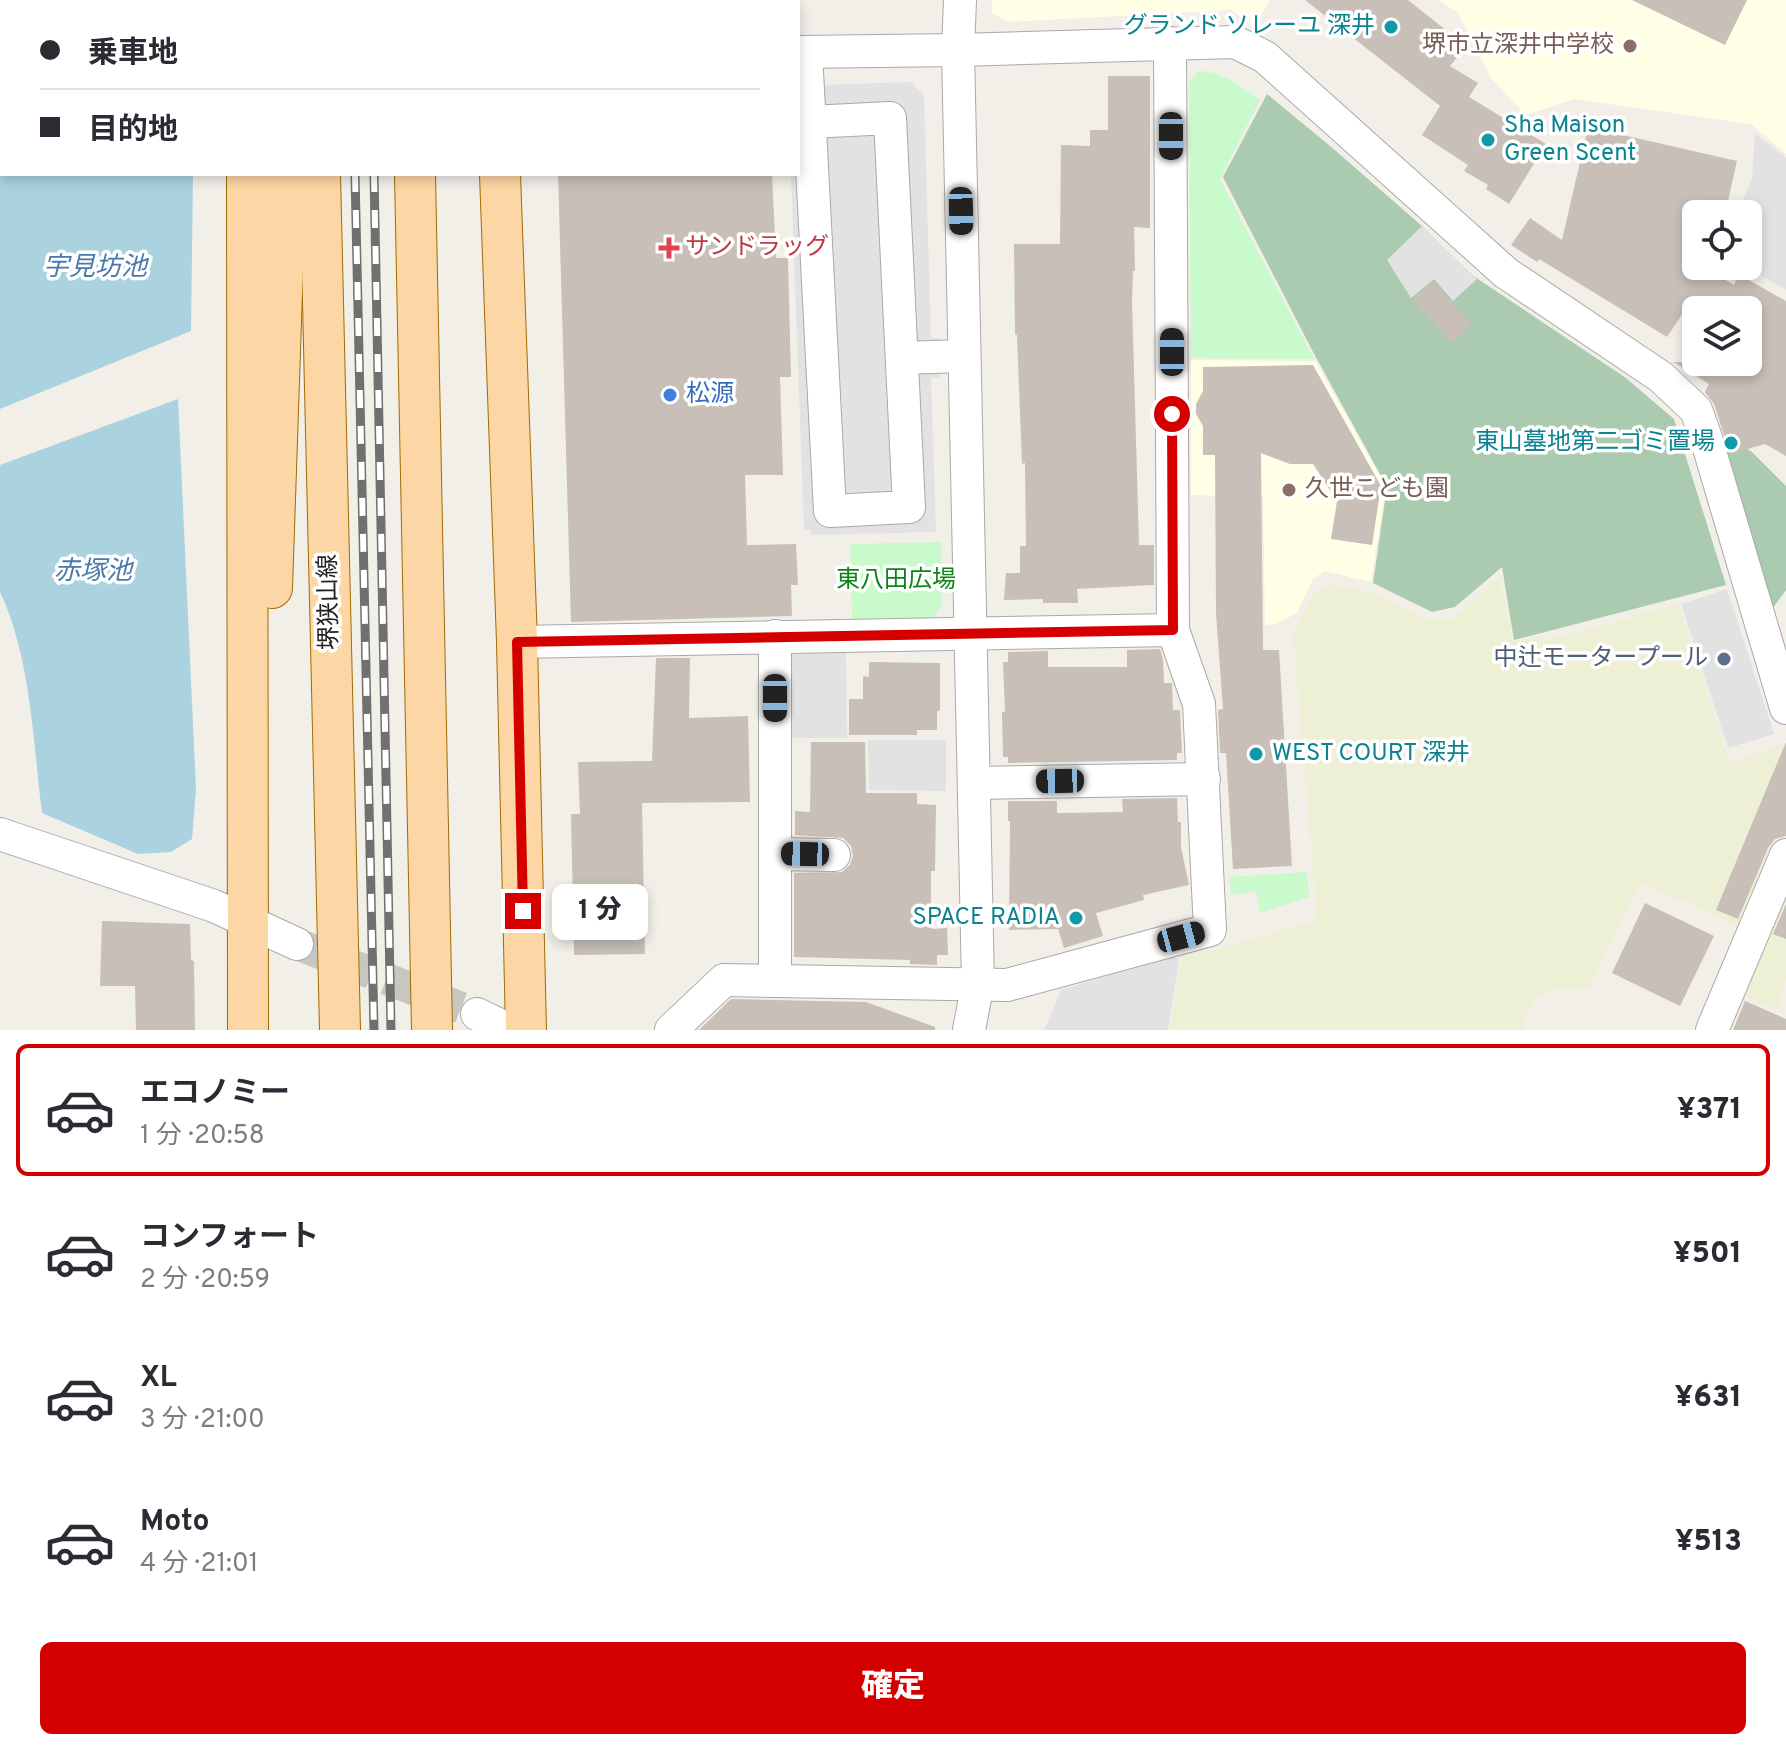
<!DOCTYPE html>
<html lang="ja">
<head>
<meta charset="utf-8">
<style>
  :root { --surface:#fff; --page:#f2f2f3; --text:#2b2b33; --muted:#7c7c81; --line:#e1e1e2; --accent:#d40000 }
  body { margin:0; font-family:Overpass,"Noto Sans JP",sans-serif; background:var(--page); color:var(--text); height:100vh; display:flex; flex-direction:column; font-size:30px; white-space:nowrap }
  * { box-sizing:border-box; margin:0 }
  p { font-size:26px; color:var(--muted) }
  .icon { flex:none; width:44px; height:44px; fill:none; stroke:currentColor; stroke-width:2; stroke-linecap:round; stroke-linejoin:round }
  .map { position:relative; height:1030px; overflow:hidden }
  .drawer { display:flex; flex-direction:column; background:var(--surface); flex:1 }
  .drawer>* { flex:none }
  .banner { position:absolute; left:0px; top:0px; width:800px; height:176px; box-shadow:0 4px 12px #0003; display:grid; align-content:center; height:176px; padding:0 40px; background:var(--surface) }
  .tools { position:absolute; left:1682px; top:200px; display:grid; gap:16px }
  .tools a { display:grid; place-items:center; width:80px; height:80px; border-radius:12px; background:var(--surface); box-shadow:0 4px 12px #0003; font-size:40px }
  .end { position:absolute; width:36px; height:36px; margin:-18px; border:10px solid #d40000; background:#fff; box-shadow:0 0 0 4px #fff }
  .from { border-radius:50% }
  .bubble { position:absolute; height:56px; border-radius:12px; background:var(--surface); box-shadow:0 4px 12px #0003; font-size:26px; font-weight:800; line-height:56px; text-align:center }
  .car { position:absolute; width:24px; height:48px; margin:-24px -12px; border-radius:10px; box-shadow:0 0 6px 2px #0007; background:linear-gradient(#222 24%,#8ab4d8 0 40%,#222 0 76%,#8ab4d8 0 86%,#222 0) }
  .banner b { display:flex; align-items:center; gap:28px; height:76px; font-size:30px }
  .banner b+b { border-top:2px solid var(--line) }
  .banner i { width:20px; height:20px; background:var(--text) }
  ul { padding:14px 0 0; list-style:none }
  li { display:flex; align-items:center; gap:24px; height:132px; margin:0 16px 12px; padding:0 24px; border:4px solid transparent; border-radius:12px }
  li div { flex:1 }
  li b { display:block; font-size:30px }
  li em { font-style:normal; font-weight:800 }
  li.selected { border-color:var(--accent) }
  li>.icon { width:72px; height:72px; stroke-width:1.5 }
  .button { display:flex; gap:16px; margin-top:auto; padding:16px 40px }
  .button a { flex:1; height:92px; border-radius:12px; background:var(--accent); color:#fff; font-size:32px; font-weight:800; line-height:92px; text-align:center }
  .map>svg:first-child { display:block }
  .education { fill:#ffffe5 }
  .farmland { fill:#eef0d5 }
  .cemetery { fill:#aacbaf }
  .park { fill:#c8facc }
  .parking { fill:#e2e2e2 }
  .water { fill:#aad3df }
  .building { fill:#c7bfb8 }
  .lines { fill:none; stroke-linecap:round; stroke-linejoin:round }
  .minor-tunnel { stroke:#c8c6c1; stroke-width:32; stroke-dasharray:32 16; stroke-linecap:butt }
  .minor-casing { stroke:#a9a9a9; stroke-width:34 }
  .major-casing { stroke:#a06b00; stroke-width:42 }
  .minor { stroke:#fff; stroke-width:32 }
  .major { stroke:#fcd6a4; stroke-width:40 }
  .rail-casing { stroke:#707070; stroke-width:9 }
  .rail { stroke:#fff; stroke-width:6; stroke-dasharray:18; stroke-linecap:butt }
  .route { stroke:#d40000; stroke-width:10 }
  .culture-dot { fill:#0f9aa8; stroke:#fff; stroke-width:3 }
  .education-dot { fill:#8d6e63; stroke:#fff; stroke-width:3 }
  .health-dot { fill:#e0444e; stroke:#fff; stroke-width:3 }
  .shop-dot { fill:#3f7fe0; stroke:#fff; stroke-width:3 }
  .service-dot { fill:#5c6f8a; stroke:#fff; stroke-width:3 }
  .labels { text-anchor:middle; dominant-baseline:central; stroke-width:7; stroke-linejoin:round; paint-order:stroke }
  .culture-label { font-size:24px; fill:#0d838f; stroke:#fff; text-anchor:end }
  .education-label { font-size:24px; fill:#785e54; stroke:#fff; text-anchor:end }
  .health-label { font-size:24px; fill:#be3a42; stroke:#fff; text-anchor:start }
  .shop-label { font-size:24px; fill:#366cbe; stroke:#fff; text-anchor:start }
  .park-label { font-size:24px; fill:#0c8416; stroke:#fff }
  .street-label { font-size:24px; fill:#222; stroke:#fff }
  .service-label { font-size:24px; fill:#4e5e75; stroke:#fff; text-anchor:end }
  .water-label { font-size:26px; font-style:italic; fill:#4a7aab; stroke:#fff }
</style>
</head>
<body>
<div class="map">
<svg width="1786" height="1030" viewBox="0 0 1786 1030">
  <rect width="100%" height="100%" fill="#f2efe9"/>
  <g class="education">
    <path d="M 992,0 L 1270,0 L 1254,26 L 1231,10 L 1009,22 L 992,13 Z"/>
    <path d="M 1439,0 L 1786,0 L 1786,154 L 1751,124 L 1574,99 L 1526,115 L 1491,78 L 1458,13 Z"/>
    <path d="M 1191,360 L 1315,361 L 1386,486 L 1371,582 L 1324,571 L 1313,579 L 1297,613 L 1276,624 L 1265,625 L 1263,497 L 1191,495 Z"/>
  </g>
  <g class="farmland">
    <path d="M 1500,576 L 1513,642 L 1543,635 L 1544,641 L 1679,604 L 1729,763 L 1786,743 L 1786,815 L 1743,927 L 1640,883 L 1588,990 L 1564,987 L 1536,997 L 1522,1027 L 1527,1030 L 1170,1030 L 1181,959 L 1317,920 L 1293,634 L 1312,597 L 1322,588 L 1331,585 L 1356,589 L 1380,596 L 1423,618 L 1439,622 L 1455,617 Z"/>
    <path d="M 1786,888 L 1786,980 L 1778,1010 L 1744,995 Z"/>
  </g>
  <g class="cemetery">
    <path d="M 1267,94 L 1329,145 L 1422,226 L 1469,273 L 1626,378 L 1674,419 L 1726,585 L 1514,640 L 1502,567 L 1455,607 L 1432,612 L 1373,583 L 1387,487 L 1312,350 L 1223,177 Z"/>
    <path d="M 1728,435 L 1752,452 L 1786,486 L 1786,590 L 1773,608 L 1722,437 Z"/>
  </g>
  <g class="park">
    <path d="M 1199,71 C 1223,72 1241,86 1260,100 L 1220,179 L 1314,359 L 1191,358 L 1189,82 Z"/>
    <path d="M 941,542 L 942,605 L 932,618 L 852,620 L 850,544 Z"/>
    <path d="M 1307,872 L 1309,897 L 1260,913 L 1256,891 L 1231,895 L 1229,877 Z"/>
  </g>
  <g class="parking">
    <path d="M 911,82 L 924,95 L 931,338 L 938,338 L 940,377 L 931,378 L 936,532 L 810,535 L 810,530 L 804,530 L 791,174 L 798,174 L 821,85 Z"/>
    <path d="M 1755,133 L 1786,158 L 1786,290 L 1745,266 L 1748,266 L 1748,214 L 1738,214 L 1752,178 Z"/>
    <path d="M 1422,226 L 1477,279 L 1453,301 L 1434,279 L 1411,298 L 1387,260 Z"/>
    <path d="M 1727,589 L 1774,734 L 1728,748 L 1681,604 Z"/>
    <path d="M 846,652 L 847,738 L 784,738 L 783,663 L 794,653 Z"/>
    <path d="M 868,740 L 946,740 L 946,791 L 869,790 Z"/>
    <path d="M 1172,956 L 1179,959 L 1168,1030 L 1044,1030 L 1061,990 Z"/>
  </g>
  <g class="water">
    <path d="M 0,0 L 194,0 L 2,2 L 2,174 L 193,174 L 191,331 L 0,409 Z"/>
    <path d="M 178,399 L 196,789 L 192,839 L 171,852 L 138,854 L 42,813 C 33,742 31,657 0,592 L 0,465 Z"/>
  </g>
  <g class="building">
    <path d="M 1305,0 L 1408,0 L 1466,46 L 1450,66 L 1478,83 L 1469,97 L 1546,144 L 1509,204 L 1486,189 L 1488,185 L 1464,171 L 1468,165 L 1422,135 L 1440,106 Z"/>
    <path d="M 1632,0 L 1747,0 L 1725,45 Z"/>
    <path d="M 1108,76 L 1150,76 L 1150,228 L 1134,227 L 1135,271 L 1133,271 L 1132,301 L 1139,545 L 1154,545 L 1154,585 L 1077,589 L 1078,603 L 1043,603 L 1043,599 L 1004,600 L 1006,573 L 1020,573 L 1020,546 L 1026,546 L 1025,463 L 1022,464 L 1017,335 L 1015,335 L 1014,244 L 1060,244 L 1061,145 L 1090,146 L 1090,130 L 1108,130 Z"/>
    <path d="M 1601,130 L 1737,161 L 1725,214 L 1696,214 L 1696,266 L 1702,266 L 1734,285 L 1738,274 L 1786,301 L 1786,456 L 1765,444 L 1730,454 L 1714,404 L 1705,392 L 1709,384 L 1673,362 L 1748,362 L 1748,310 L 1685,310 L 1667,337 L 1539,259 L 1537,262 L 1511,245 L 1530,218 L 1562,240 L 1586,136 Z"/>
    <path d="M 558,174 L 772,174 L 776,258 L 788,258 L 791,377 L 780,377 L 783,475 L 745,475 L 747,545 L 796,544 L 798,585 L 791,585 L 792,616 L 571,622 Z"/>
    <path d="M 1432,281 L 1472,324 L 1452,343 L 1412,300 Z"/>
    <path d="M 1313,365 L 1381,486 L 1372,545 L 1331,539 L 1337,501 L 1313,464 L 1290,464 L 1261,453 L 1263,650 L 1279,650 L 1292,866 L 1233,869 L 1226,753 L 1220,753 L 1218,710 L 1223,709 L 1216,613 L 1215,455 L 1203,455 L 1203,426 L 1196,414 L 1196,404 L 1203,391 L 1203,367 Z"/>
    <path d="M 1160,649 L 1163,660 L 1164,683 L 1172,683 L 1173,710 L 1180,710 L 1182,753 L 1177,753 L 1177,760 L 1008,763 L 1008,757 L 1003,757 L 1002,712 L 1005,712 L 1003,662 L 1008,662 L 1008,652 L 1048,651 L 1048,667 L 1127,667 L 1127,650 Z"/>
    <path d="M 656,658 L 690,658 L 689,718 L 748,716 L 750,802 L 642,803 L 645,954 L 574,955 L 571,814 L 580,814 L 578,762 L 652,761 Z"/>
    <path d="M 869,662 L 940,663 L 940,711 L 937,711 L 937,730 L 917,730 L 917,735 L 849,735 L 849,699 L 863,699 L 863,676 L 869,677 Z"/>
    <path d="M 811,742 L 865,742 L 866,793 L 917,793 L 917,804 L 936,805 L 935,871 L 931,871 L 931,922 L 932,929 L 947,928 L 948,955 L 937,955 L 937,965 L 910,964 L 910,960 L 794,957 L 794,873 L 842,872 L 850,865 L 853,856 L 851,846 L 843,838 L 795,835 L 795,811 L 810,812 Z"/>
    <path d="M 1786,742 L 1786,836 L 1775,839 L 1768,848 L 1738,919 L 1716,910 Z"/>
    <path d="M 1177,798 L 1178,822 L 1181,822 L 1181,847 L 1189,885 L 1143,895 L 1144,900 L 1096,913 L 1103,936 L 1064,948 L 1058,929 L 1009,930 L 1010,821 L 1008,821 L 1008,801 L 1057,801 L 1057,813 L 1123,812 L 1122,799 Z"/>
    <path d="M 1645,903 L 1714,936 L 1680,1006 L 1612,973 Z"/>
    <path d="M 1786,904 L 1786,939 L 1773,934 Z"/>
    <path d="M 102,921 L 190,924 L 191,960 L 194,961 L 195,1030 L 136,1030 L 135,986 L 100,986 Z"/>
    <path d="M 731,999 L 866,1002 L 935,1027 L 935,1030 L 699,1030 Z"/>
    <path d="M 1745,1001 L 1786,1019 L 1786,1030 L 1733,1030 Z"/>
  </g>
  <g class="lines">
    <path class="minor-tunnel" d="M 297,944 L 477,1014"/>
    <defs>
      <g id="minor">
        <path d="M 960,0 L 958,50 L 978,983 L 969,1030"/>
        <path d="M 798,52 L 958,50 L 1235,42 L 1265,57 L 1506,273 L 1661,377 L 1696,410 L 1706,438 L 1786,708"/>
        <path d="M 806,52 L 830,511 L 909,507 L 890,118 L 810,122"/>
        <path d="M 902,358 L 963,356"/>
        <path d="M 775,636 L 775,980"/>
        <path d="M 517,642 L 1173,630"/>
        <path d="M 974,783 L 1204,779"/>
        <path d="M 0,834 L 214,906 L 297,944"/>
        <path d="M 775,854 L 834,855"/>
        <path d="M 477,1014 L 510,1030"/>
        <path d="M 671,1030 L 724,980 L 1007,985 L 1210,930 L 1199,704 L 1173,630 L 1170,43"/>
        <path d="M 1712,1030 L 1786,855"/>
      </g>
      <g id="major">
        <path d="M 247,0 L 247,2"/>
        <path d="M 411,0 L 411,2"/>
        <path d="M 493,0 L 493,2"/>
        <path d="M 291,2 L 291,0"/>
        <path d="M 247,174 L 248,1030"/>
        <path d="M 320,174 L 340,1030"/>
        <path d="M 415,174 L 432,1030"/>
        <path d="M 500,174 L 517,642 L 526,1030"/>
        <path d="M 272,588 L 286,174"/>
      </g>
    </defs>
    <use href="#minor" class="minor-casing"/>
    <use href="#major" class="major-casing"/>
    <use href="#minor" class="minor"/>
    <use href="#major" class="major"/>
    <defs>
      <g id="rail">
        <path d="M 351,0 L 351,2"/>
        <path d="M 371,0 L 371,2"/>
        <path d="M 355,174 L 374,1030"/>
        <path d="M 374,174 L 391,1030"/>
      </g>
    </defs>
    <use href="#rail" class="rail-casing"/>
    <use href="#rail" class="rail"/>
  </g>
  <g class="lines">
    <path class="route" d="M 523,911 L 517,642 L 1173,630 L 1172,414"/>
  </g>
  <g class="culture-dot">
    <circle cx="1391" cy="27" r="8"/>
    <circle cx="1488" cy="140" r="8"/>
    <circle cx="1731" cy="443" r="8"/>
    <circle cx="1256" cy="754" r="8"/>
    <circle cx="1076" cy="918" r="8"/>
  </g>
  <g class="education-dot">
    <circle cx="1630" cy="46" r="8"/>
    <circle cx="1289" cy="490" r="8"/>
  </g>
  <path class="health-dot" d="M665 236h8v8h8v8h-8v8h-8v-8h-8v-8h8z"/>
  <circle class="shop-dot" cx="670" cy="395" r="8"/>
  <circle class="service-dot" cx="1724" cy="659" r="8"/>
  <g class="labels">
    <g class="culture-label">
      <text x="1375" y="27">グランド ソレーユ 深井</text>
      <text x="1504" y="126" text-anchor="start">Sha Maison<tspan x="1504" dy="28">Green Scent</tspan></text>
      <text x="1715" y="443">東山墓地第二ゴミ置場</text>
      <text x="1272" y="754" text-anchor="start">WEST COURT 深井</text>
      <text x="1060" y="918">SPACE RADIA</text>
    </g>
    <g class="education-label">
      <text x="1614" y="46">堺市立深井中学校</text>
      <text x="1305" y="490" text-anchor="start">久世こども園</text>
    </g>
    <g class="health-label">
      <text x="685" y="248">サンドラッグ</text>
    </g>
    <g class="shop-label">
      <text x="686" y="395">松源</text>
    </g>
    <g class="park-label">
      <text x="896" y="581">東八田広場</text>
    </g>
    <g class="street-label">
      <text transform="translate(330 602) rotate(-91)">堺狭山線</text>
    </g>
    <g class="service-label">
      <text x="1708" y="659">中辻モータープール</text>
    </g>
    <g class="water-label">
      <text x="95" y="268">宇見坊池</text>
      <text x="93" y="572">赤塚池</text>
    </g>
  </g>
</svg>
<div class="tools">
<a><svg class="icon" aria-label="locate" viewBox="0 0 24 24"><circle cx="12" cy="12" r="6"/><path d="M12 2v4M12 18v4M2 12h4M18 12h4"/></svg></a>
<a><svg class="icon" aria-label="layers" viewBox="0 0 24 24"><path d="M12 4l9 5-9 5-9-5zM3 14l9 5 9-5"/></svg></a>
</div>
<i class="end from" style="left:1172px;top:414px"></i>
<i class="end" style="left:523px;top:911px"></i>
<div class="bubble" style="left:552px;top:884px;width:96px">1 分</div>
<i class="car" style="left:1171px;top:136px;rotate:180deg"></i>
<i class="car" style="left:961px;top:211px;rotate:179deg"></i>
<i class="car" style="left:1172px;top:352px;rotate:0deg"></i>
<i class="car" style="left:775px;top:698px;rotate:180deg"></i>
<i class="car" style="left:1060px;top:781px;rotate:269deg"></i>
<i class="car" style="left:805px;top:854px;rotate:271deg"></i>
<i class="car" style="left:1181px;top:937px;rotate:75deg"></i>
<div class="banner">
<b><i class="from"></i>乗車地</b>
<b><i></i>目的地</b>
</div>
</div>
<section class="drawer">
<ul>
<li class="selected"><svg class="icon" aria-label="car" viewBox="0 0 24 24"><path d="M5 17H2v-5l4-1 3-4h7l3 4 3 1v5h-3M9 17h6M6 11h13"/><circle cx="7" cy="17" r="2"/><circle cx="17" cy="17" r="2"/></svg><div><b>エコノミー</b><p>1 分 · 20:58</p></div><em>¥371</em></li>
<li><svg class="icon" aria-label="car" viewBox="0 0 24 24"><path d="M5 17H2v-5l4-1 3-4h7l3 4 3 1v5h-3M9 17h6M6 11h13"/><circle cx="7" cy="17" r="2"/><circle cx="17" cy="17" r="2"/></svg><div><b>コンフォート</b><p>2 分 · 20:59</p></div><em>¥501</em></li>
<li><svg class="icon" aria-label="car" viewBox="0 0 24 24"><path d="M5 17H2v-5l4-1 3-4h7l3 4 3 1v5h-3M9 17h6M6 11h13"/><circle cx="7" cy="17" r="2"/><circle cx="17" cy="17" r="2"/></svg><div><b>XL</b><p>3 分 · 21:00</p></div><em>¥631</em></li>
<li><svg class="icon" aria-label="car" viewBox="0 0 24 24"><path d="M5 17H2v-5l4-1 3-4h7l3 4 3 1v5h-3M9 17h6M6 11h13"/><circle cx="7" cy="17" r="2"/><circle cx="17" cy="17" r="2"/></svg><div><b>Moto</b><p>4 分 · 21:01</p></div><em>¥513</em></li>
</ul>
<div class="button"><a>確定</a></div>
</section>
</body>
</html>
